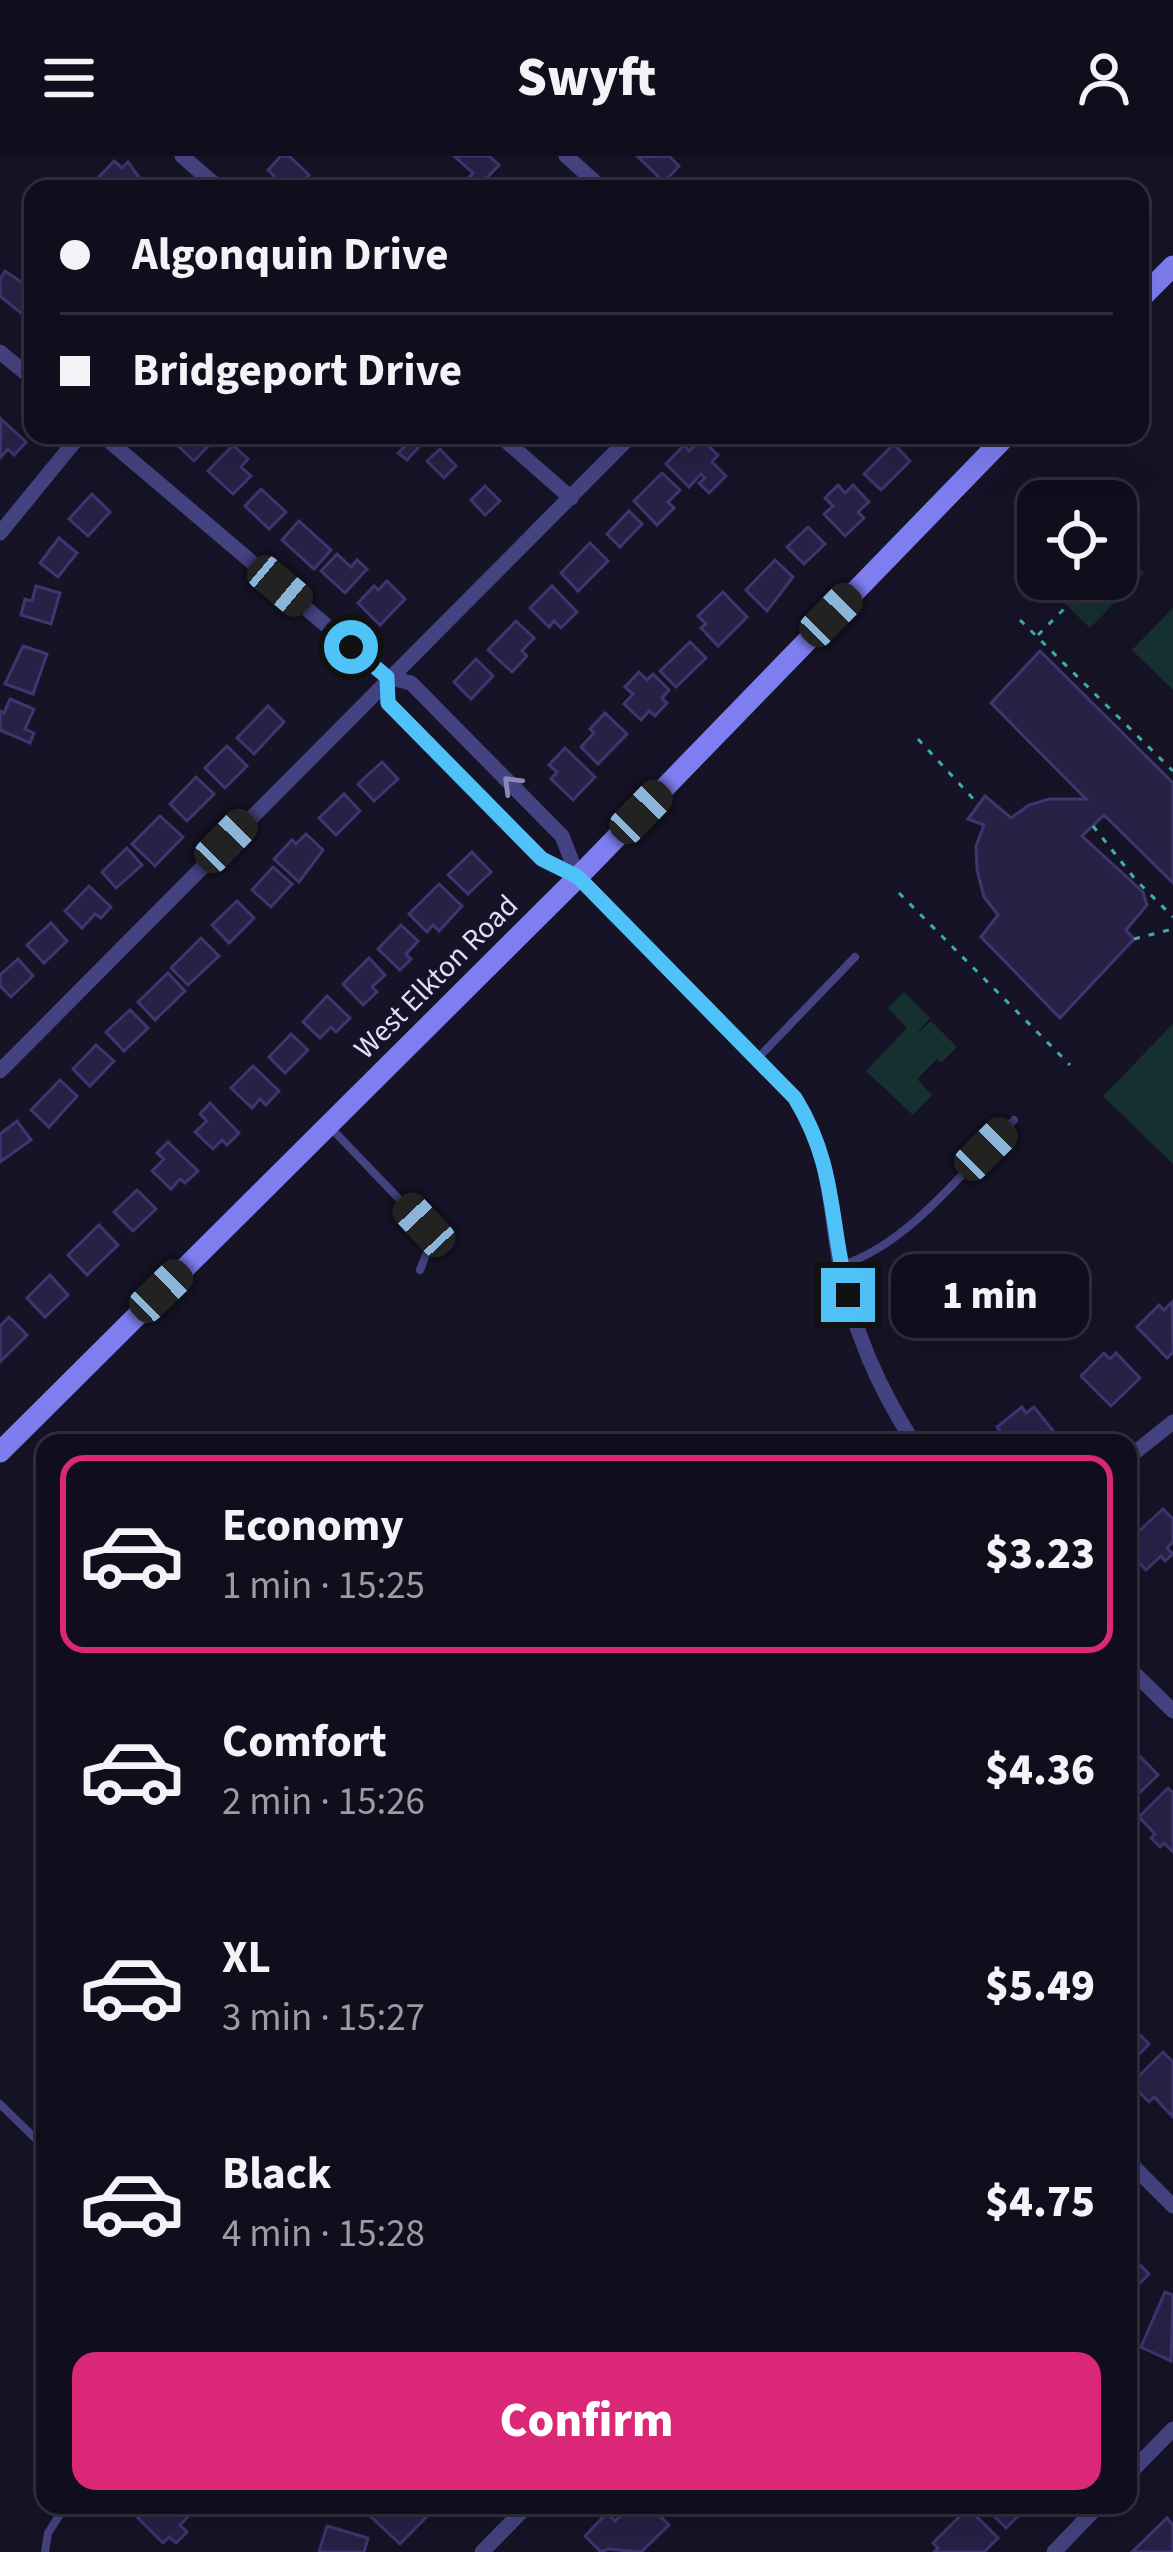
<!DOCTYPE html>
<html lang="en">
<head>
<meta charset="utf-8">
<style>
  :root { --surface:#100e1d; --page:#191726; --text:#f1f3f6; --muted:#9c9ca4; --line:#302e3b; --accent:#db2777 }
  body { margin:0; font-family:"Source Sans 3",sans-serif; background:var(--page); color:var(--text); height:100vh; display:flex; flex-direction:column; font-size:45px; white-space:nowrap }
  * { box-sizing:border-box; margin:0 }
  p { font-size:39px; color:var(--muted) }
  .icon { flex:none; width:66px; height:66px; fill:none; stroke:currentColor; stroke-width:2; stroke-linecap:round; stroke-linejoin:round }
  .map { position:relative; flex:1; overflow:hidden }
  .panel { position:absolute; left:36px; top:1278px; width:1101px; height:1080px; display:flex; flex-direction:column; background:var(--surface); border-radius:24px; box-shadow:0 12px 48px #0002,0 0 0 3px var(--line) }
  .panel>* { flex:none }
  .banner { position:absolute; left:24px; top:24px; width:1125px; height:264px; border-radius:24px; box-shadow:0 12px 48px #0002,0 0 0 3px var(--line); display:grid; align-content:center; height:264px; padding:0 36px; background:var(--surface) }
  .buttons { position:absolute; left:1017px; top:324px; display:grid; gap:24px }
  .buttons a { display:grid; place-items:center; width:120px; height:120px; border-radius:24px; background:var(--surface); box-shadow:0 12px 48px #0002,0 0 0 3px var(--line); font-size:60px }
  .end { position:absolute; width:54px; height:54px; margin:-27px; border:15px solid #4fc3f7; background:#111; box-shadow:0 0 0 6px #111 }
  .from { border-radius:50% }
  .bubble { position:absolute; height:84px; border-radius:24px; background:var(--surface); box-shadow:0 12px 48px #0002,0 0 0 3px var(--line); font-size:39px; font-weight:800; line-height:84px; text-align:center }
  .car { position:absolute; width:36px; height:72px; margin:-36px -18px; border-radius:15px; box-shadow:0 0 9px 3px #0007; background:linear-gradient(#222 24%,#8ab4d8 0 40%,#222 0 76%,#8ab4d8 0 86%,#222 0) }
  .banner b { display:flex; align-items:center; gap:42px; height:114px; font-size:45px }
  .banner b+b { border-top:3px solid var(--line) }
  .banner i { width:30px; height:30px; background:var(--text) }
  ul { padding:21px 0 0; list-style:none }
  li { display:flex; align-items:center; gap:36px; height:198px; margin:0 24px 18px; padding:0 12px; border:6px solid transparent; border-radius:24px }
  li div { flex:1 }
  li b { display:block; font-size:45px }
  li em { font-style:normal; font-weight:800 }
  li.current { border-color:var(--accent) }
  li>.icon { width:108px; height:108px; stroke-width:1.5 }
  .button { display:flex; gap:24px; margin-top:auto; padding:24px 36px }
  .button a { flex:1; height:138px; border-radius:24px; background:var(--accent); color:#fff; font-size:48px; font-weight:800; line-height:138px; text-align:center }
  header { display:flex; justify-content:space-between; align-items:center; height:156px; padding:0 36px; background:var(--surface); font-size:54px; font-weight:800 }
  .map>svg:first-child { display:block }
  .green { fill:#16302f }
  .building { fill:#272146; stroke:#3f356f; stroke-width:3 }
  .lines { fill:none; stroke-linecap:round; stroke-linejoin:round }
  .path { stroke:#3eaea4; stroke-width:3; stroke-dasharray:6 9; stroke-linecap:butt }
  .lane { stroke:#444381; stroke-width:8 }
  .street { stroke:#444381; stroke-width:15 }
  .secondary { stroke:#7e7ef1; stroke-width:21 }
  .oneway { stroke:#8a88b8 }
  .route { stroke:#4fc3f7; stroke-width:15 }
  .labels { text-anchor:middle; dominant-baseline:central; stroke-width:9; stroke-linejoin:round; paint-order:stroke }
  .street-label { font-size:30px; fill:#dfddfb; stroke:#161327 }
</style>
</head>
<body>
<header><svg class="icon" aria-label="menu" viewBox="0 0 24 24"><path d="M4 6h16M4 12h16M4 18h16"/></svg>Swyft<svg class="icon" aria-label="person" viewBox="0 0 24 24"><circle cx="12" cy="8" r="4"/><path d="M4 21q1-7 8-7t8 7"/></svg></header>
<div class="map">
<svg width="1173" height="2396" viewBox="0 0 1173 2396">
  <rect width="100%" height="100%" fill="#161327"/>
  <g class="green">
    <path d="M 1116,390 L 1144,417 L 1090,472 L 1043,426 L 1116,423 Z"/>
    <path d="M 1173,452 L 1173,534 L 1132,494 Z"/>
    <path d="M 904,836 L 930,862 L 914,880 L 931,865 L 957,891 L 941,907 L 937,903 L 917,923 L 932,939 L 913,959 L 866,915 L 907,872 L 888,852 Z"/>
    <path d="M 1173,868 L 1173,1008 L 1103,940 Z"/>
  </g>
  <g class="building">
    <path d="M 281,0 L 289,0 L 309,19 L 296,33 L 279,33 L 280,26 L 268,14 Z"/>
    <path d="M 454,0 L 489,0 L 499,9 L 477,32 L 468,23 L 473,17 Z"/>
    <path d="M 669,0 L 679,10 L 664,26 L 638,1 Z"/>
    <path d="M 114,5 L 122,12 L 128,6 L 146,31 L 112,33 L 99,21 Z"/>
    <path d="M 5,115 L 33,134 L 33,152 L 27,162 L 0,140 L 0,123 Z"/>
    <path d="M 1,263 L 26,286 L 14,299 L 8,293 L 0,302 Z"/>
    <path d="M 173,279 L 214,279 L 217,281 L 194,305 L 170,282 Z"/>
    <path d="M 393,279 L 426,279 L 428,281 L 407,304 L 398,297 L 405,290 Z"/>
    <path d="M 701,283 L 718,299 L 712,306 L 726,320 L 709,337 L 699,327 L 705,322 L 701,318 L 689,331 L 666,308 L 684,289 L 689,295 Z"/>
    <path d="M 894,288 L 910,305 L 881,334 L 864,318 Z"/>
    <path d="M 233,289 L 248,303 L 241,311 L 251,320 L 233,338 L 208,315 Z"/>
    <path d="M 440,293 L 456,310 L 444,322 L 427,305 Z"/>
    <path d="M 662,317 L 680,334 L 668,346 L 674,352 L 657,369 L 634,345 Z"/>
    <path d="M 838,329 L 845,337 L 853,329 L 869,346 L 858,356 L 864,362 L 845,380 L 824,358 L 833,350 L 825,342 Z"/>
    <path d="M 485,330 L 500,345 L 485,359 L 471,344 Z"/>
    <path d="M 261,333 L 286,356 L 269,373 L 245,350 Z"/>
    <path d="M 92,338 L 110,356 L 88,380 L 69,363 Z"/>
    <path d="M 629,355 L 642,368 L 620,391 L 607,378 Z"/>
    <path d="M 299,365 L 331,394 L 314,413 L 282,384 Z"/>
    <path d="M 808,371 L 825,388 L 804,408 L 787,391 Z"/>
    <path d="M 59,382 L 77,397 L 58,421 L 40,407 Z"/>
    <path d="M 590,387 L 608,405 L 578,435 L 561,417 Z"/>
    <path d="M 337,398 L 351,411 L 357,404 L 367,413 L 345,437 L 321,415 Z"/>
    <path d="M 775,404 L 793,421 L 767,455 L 746,434 Z"/>
    <path d="M 387,425 L 405,443 L 380,469 L 358,447 L 374,430 L 378,434 Z"/>
    <path d="M 36,430 L 60,437 L 51,468 L 21,459 L 25,443 L 32,445 Z"/>
    <path d="M 552,430 L 577,456 L 561,472 L 554,465 L 549,471 L 530,452 Z"/>
    <path d="M 723,436 L 747,461 L 718,490 L 701,472 L 706,468 L 698,460 Z"/>
    <path d="M 516,465 L 534,482 L 522,495 L 527,500 L 512,516 L 488,494 Z"/>
    <path d="M 690,486 L 706,502 L 676,531 L 660,515 Z"/>
    <path d="M 23,490 L 47,498 L 33,538 L 5,528 Z"/>
    <path d="M 1040,495 L 1173,627 L 1173,727 L 1104,659 L 1082,680 L 1143,736 L 1147,749 L 1126,774 L 1134,783 L 1060,862 L 981,781 L 998,759 L 984,741 L 977,714 L 976,690 L 984,669 L 968,663 L 985,640 L 1011,662 L 1029,649 L 1049,643 L 1086,643 L 991,547 Z"/>
    <path d="M 476,503 L 493,520 L 471,543 L 454,526 Z"/>
    <path d="M 639,516 L 647,524 L 653,518 L 669,534 L 662,542 L 667,547 L 655,560 L 649,555 L 641,564 L 624,548 L 633,538 L 625,531 Z"/>
    <path d="M 10,543 L 34,553 L 25,573 L 34,577 L 30,587 L 0,574 L 0,555 L 4,557 Z"/>
    <path d="M 268,550 L 284,566 L 254,598 L 237,582 Z"/>
    <path d="M 605,557 L 627,578 L 598,608 L 581,591 L 594,577 L 590,573 Z"/>
    <path d="M 227,590 L 247,610 L 225,632 L 205,612 Z"/>
    <path d="M 565,592 L 595,621 L 573,644 L 551,623 L 557,616 L 549,609 Z"/>
    <path d="M 382,606 L 398,623 L 374,645 L 358,628 Z"/>
    <path d="M 196,621 L 214,638 L 187,665 L 170,648 Z"/>
    <path d="M 344,638 L 360,655 L 336,679 L 319,662 Z"/>
    <path d="M 160,660 L 183,681 L 155,710 L 132,688 Z"/>
    <path d="M 306,678 L 323,694 L 299,726 L 274,703 L 292,684 L 296,688 Z"/>
    <path d="M 127,692 L 142,709 L 116,732 L 102,716 Z"/>
    <path d="M 472,696 L 491,716 L 468,738 L 448,719 Z"/>
    <path d="M 273,711 L 292,728 L 271,751 L 252,734 Z"/>
    <path d="M 439,728 L 462,750 L 439,775 L 433,769 L 427,776 L 409,758 Z"/>
    <path d="M 89,730 L 111,751 L 101,762 L 95,758 L 82,772 L 65,755 Z"/>
    <path d="M 237,745 L 254,762 L 229,787 L 212,769 Z"/>
    <path d="M 51,767 L 67,785 L 44,807 L 27,789 Z"/>
    <path d="M 401,769 L 418,785 L 406,798 L 411,803 L 400,814 L 378,793 Z"/>
    <path d="M 201,782 L 219,800 L 188,829 L 171,812 Z"/>
    <path d="M 369,802 L 385,819 L 372,831 L 377,836 L 363,849 L 343,828 Z"/>
    <path d="M 18,803 L 33,820 L 11,841 L 0,830 L 0,819 Z"/>
    <path d="M 168,817 L 185,835 L 155,864 L 138,846 Z"/>
    <path d="M 327,840 L 350,862 L 336,876 L 331,871 L 320,882 L 303,866 Z"/>
    <path d="M 130,854 L 148,872 L 124,895 L 106,876 Z"/>
    <path d="M 291,878 L 308,894 L 285,917 L 269,901 Z"/>
    <path d="M 96,889 L 114,905 L 90,930 L 73,913 Z"/>
    <path d="M 253,910 L 279,935 L 266,949 L 260,943 L 252,952 L 231,932 Z"/>
    <path d="M 60,924 L 77,940 L 49,971 L 31,954 Z"/>
    <path d="M 210,947 L 239,977 L 227,989 L 222,984 L 213,993 L 195,976 L 207,965 L 200,958 Z"/>
    <path d="M 17,965 L 31,984 L 0,1006 L 0,978 Z"/>
    <path d="M 168,986 L 198,1015 L 185,1027 L 180,1023 L 171,1033 L 152,1015 L 164,1003 L 157,997 Z"/>
    <path d="M 137,1034 L 156,1053 L 133,1075 L 114,1056 Z"/>
    <path d="M 99,1069 L 118,1089 L 87,1119 L 68,1099 Z"/>
    <path d="M 50,1119 L 68,1139 L 45,1161 L 27,1142 Z"/>
    <path d="M 1172,1146 L 1173,1196 L 1167,1202 L 1137,1171 L 1159,1149 L 1164,1154 Z"/>
    <path d="M 9,1161 L 27,1179 L 0,1206 L 0,1170 Z"/>
    <path d="M 1104,1197 L 1110,1203 L 1116,1197 L 1140,1222 L 1111,1250 L 1081,1220 Z"/>
    <path d="M 1022,1251 L 1026,1257 L 1034,1251 L 1058,1281 L 1050,1287 L 1009,1287 L 997,1271 Z"/>
    <path d="M 1163,1353 L 1173,1363 L 1173,1386 L 1167,1392 L 1173,1398 L 1165,1405 L 1161,1400 L 1146,1414 L 1128,1395 L 1128,1375 L 1133,1370 L 1138,1376 Z"/>
    <path d="M 1128,1588 L 1158,1619 L 1135,1641 L 1128,1633 Z"/>
    <path d="M 1168,1632 L 1173,1637 L 1173,1696 L 1164,1687 L 1160,1691 L 1151,1682 L 1155,1678 L 1139,1661 Z"/>
    <path d="M 1128,1867 L 1149,1888 L 1128,1910 Z"/>
    <path d="M 1163,1896 L 1173,1906 L 1173,1961 L 1154,1941 L 1149,1946 L 1131,1928 Z"/>
    <path d="M 1128,2097 L 1149,2118 L 1128,2139 Z"/>
    <path d="M 1165,2136 L 1173,2139 L 1171,2205 L 1141,2191 Z"/>
    <path d="M 151,2349 L 199,2349 L 180,2369 L 187,2376 L 176,2387 L 169,2381 L 163,2387 L 138,2362 Z"/>
    <path d="M 376,2349 L 438,2349 L 400,2388 L 368,2358 Z"/>
    <path d="M 624,2349 L 649,2349 L 669,2369 L 641,2396 L 608,2393 L 601,2396 L 585,2380 L 607,2357 L 615,2365 L 625,2356 L 621,2352 Z"/>
    <path d="M 992,2349 L 1029,2349 L 1006,2372 L 987,2353 Z"/>
    <path d="M 968,2352 L 998,2382 L 984,2396 L 934,2396 L 938,2392 L 933,2387 Z"/>
    <path d="M 1167,2362 L 1173,2369 L 1173,2396 L 1132,2396 Z"/>
    <path d="M 327,2370 L 368,2382 L 364,2396 L 319,2396 Z"/>
  </g>
  <g class="lines">
    <g class="path">
      <path d="M 1020,464 L 1173,615"/>
      <path d="M 1038,479 L 1067,450"/>
      <path d="M 918,583 L 979,649"/>
      <path d="M 1093,670 L 1135,723 L 1173,761"/>
      <path d="M 899,737 L 1070,909"/>
      <path d="M 1134,783 L 1173,773"/>
    </g>
    <g class="lane">
      <path d="M 758,902 L 855,801"/>
      <path d="M 330,971 L 424,1069 L 430,1088 L 420,1114"/>
      <path d="M 842,1109 C 909,1088 965,1013 1014,964"/>
      <path d="M 0,1948 L 45,1992"/>
      <path d="M 45,2396 L 48,2377 L 66,2349"/>
    </g>
    <g class="street">
      <path d="M 182,0 L 220,33"/>
      <path d="M 566,0 L 603,33"/>
      <path d="M 0,196 L 33,223"/>
      <path d="M 102,279 L 387,521 L 411,527 L 562,680 L 578,721"/>
      <path d="M 499,279 L 571,342"/>
      <path d="M 0,377 L 80,279"/>
      <path d="M 387,521 L 388,547 L 541,703 L 578,721 L 795,942 C 832,1003 828,1043 840,1109 C 853,1173 879,1233 914,1287"/>
      <path d="M 0,915 L 632,279"/>
      <path d="M 1128,1302 L 1173,1266"/>
      <path d="M 1128,1511 L 1173,1555"/>
      <path d="M 1128,2005 L 1173,2050"/>
      <path d="M 1128,2319 L 1173,2273"/>
      <path d="M 482,2396 L 528,2349"/>
      <path d="M 1054,2396 L 1099,2349"/>
    </g>
    <g class="secondary">
      <path d="M 1140,143 L 1173,110"/>
      <path d="M 0,1296 L 578,721 L 1007,279"/>
    </g>
  </g>
  <defs><path id="oneway-chevron" d="M-2-3.5L2.5 0L-2 3.5" fill="none" stroke-width="1.6" stroke-linecap="round" stroke-linejoin="round" transform="scale(3)"/></defs>
  <use class="oneway" href="#oneway-chevron" transform="translate(511 628) rotate(-135)"/>
  <g class="lines">
    <path class="route" d="M 351,491 L 387,521 L 388,547 L 542,703 L 578,721 L 795,942 C 837,1011 829,1065 848,1139"/>
  </g>
  <g class="labels">
    <g class="street-label">
      <text transform="translate(436 821) rotate(-45)">West Elkton Road</text>
    </g>
  </g>
</svg>
<div class="buttons">
<a><svg class="icon" aria-label="locate" viewBox="0 0 24 24"><circle cx="12" cy="12" r="6"/><path d="M12 2v4M12 18v4M2 12h4M18 12h4"/></svg></a>
</div>
<i class="end from" style="left:351px;top:491px"></i>
<i class="end" style="left:848px;top:1139px"></i>
<div class="bubble" style="left:891px;top:1098px;width:198px">1 min</div>
<i class="car" style="left:280px;top:430px;rotate:130deg"></i>
<i class="car" style="left:831px;top:459px;rotate:44deg"></i>
<i class="car" style="left:641px;top:656px;rotate:44deg"></i>
<i class="car" style="left:226px;top:685px;rotate:44deg"></i>
<i class="car" style="left:986px;top:993px;rotate:45deg"></i>
<i class="car" style="left:424px;top:1069px;rotate:317deg"></i>
<i class="car" style="left:161px;top:1135px;rotate:46deg"></i>
<div class="banner">
<b><i class="from"></i>Algonquin Drive</b>
<b><i></i>Bridgeport Drive</b>
</div>
<section class="panel">
<ul>
<li class="current"><svg class="icon" aria-label="car" viewBox="0 0 24 24"><path d="M5 17H2v-5l4-1 3-4h7l3 4 3 1v5h-3M9 17h6M6 11h13"/><circle cx="7" cy="17" r="2"/><circle cx="17" cy="17" r="2"/></svg><div><b>Economy</b><p>1 min · 15:25</p></div><em>$3.23</em></li>
<li><svg class="icon" aria-label="car" viewBox="0 0 24 24"><path d="M5 17H2v-5l4-1 3-4h7l3 4 3 1v5h-3M9 17h6M6 11h13"/><circle cx="7" cy="17" r="2"/><circle cx="17" cy="17" r="2"/></svg><div><b>Comfort</b><p>2 min · 15:26</p></div><em>$4.36</em></li>
<li><svg class="icon" aria-label="car" viewBox="0 0 24 24"><path d="M5 17H2v-5l4-1 3-4h7l3 4 3 1v5h-3M9 17h6M6 11h13"/><circle cx="7" cy="17" r="2"/><circle cx="17" cy="17" r="2"/></svg><div><b>XL</b><p>3 min · 15:27</p></div><em>$5.49</em></li>
<li><svg class="icon" aria-label="car" viewBox="0 0 24 24"><path d="M5 17H2v-5l4-1 3-4h7l3 4 3 1v5h-3M9 17h6M6 11h13"/><circle cx="7" cy="17" r="2"/><circle cx="17" cy="17" r="2"/></svg><div><b>Black</b><p>4 min · 15:28</p></div><em>$4.75</em></li>
</ul>
<div class="button"><a>Confirm</a></div>
</section>
</div>
</body>
</html>
